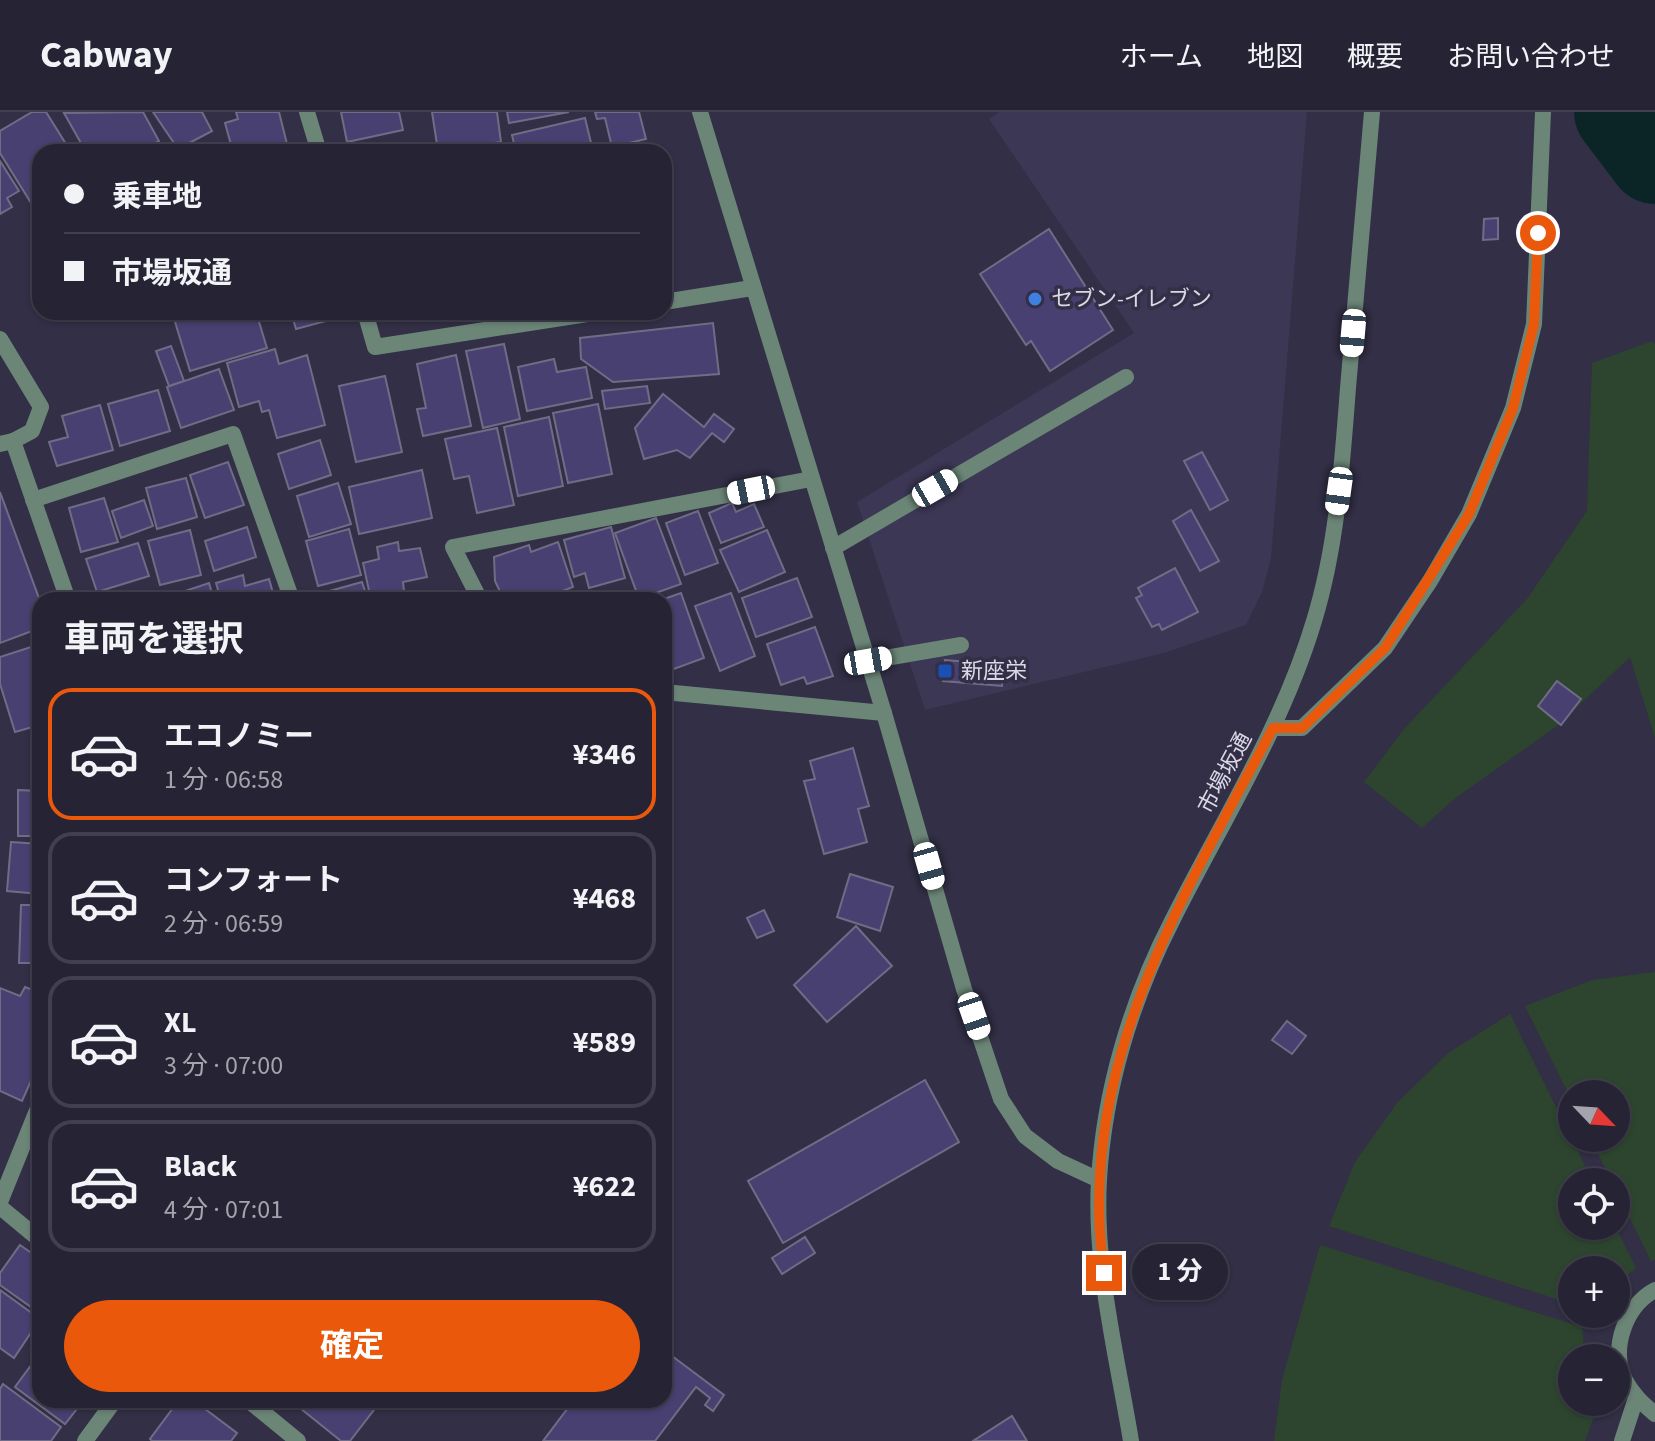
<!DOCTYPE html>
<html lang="ja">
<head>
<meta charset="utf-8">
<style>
  :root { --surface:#262334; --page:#322f40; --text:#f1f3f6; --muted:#a4a4ac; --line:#42404f; --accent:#ea580c }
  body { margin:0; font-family:"Source Sans 3","Noto Sans JP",sans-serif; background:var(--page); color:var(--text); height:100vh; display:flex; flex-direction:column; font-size:30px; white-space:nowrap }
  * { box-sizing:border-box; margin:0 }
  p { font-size:26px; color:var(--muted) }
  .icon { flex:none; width:44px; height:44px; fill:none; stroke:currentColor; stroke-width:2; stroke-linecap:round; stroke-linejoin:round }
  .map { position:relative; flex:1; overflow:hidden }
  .side { position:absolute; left:32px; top:480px; width:640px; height:816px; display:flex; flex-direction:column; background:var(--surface); border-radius:24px; box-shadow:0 2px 6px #0004,0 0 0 2px var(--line) }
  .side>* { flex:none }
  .guide { position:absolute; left:32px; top:32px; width:640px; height:176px; border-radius:24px; box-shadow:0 2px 6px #0004,0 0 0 2px var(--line); display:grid; align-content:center; height:176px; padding:0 32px; background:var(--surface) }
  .needle { width:52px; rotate:115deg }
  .tools { position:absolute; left:1558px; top:968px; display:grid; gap:16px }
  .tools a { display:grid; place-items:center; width:72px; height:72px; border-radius:50%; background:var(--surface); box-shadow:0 2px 6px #0004,0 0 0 2px var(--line); font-size:40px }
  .end { position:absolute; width:36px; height:36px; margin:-18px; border:10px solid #ea580c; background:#fff; box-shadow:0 0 0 4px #fff }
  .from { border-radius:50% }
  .bubble { position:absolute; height:56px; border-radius:28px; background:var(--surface); box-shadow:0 2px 6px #0004,0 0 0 2px var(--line); font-size:26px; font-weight:700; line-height:56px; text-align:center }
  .car { position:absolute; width:24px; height:48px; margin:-24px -12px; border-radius:10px; box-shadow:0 0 6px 2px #0007; background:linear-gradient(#fff 24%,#345 0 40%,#fff 0 76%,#345 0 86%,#fff 0) }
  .guide b { display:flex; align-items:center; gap:28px; height:76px; font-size:30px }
  .guide b+b { border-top:2px solid var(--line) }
  .guide i { width:20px; height:20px; background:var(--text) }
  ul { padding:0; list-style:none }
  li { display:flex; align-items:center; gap:24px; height:132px; margin:0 16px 12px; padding:0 16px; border:4px solid var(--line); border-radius:24px }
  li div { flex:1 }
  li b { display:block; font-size:30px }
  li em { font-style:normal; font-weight:700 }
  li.active { border-color:var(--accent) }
  li>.icon { width:72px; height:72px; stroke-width:1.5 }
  h2 { padding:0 32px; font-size:36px; line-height:96px }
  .action { display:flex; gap:16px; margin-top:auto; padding:16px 32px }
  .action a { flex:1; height:92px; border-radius:48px; background:var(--accent); color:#fff; font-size:32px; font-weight:700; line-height:92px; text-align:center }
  header { display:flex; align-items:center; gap:48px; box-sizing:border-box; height:112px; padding:0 40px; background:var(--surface); border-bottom:2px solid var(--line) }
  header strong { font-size:38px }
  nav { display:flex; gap:44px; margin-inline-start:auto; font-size:28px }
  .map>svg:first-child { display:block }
  .built { fill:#3b3754 }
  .green { fill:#2d452e }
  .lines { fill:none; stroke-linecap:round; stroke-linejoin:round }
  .river { stroke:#0b2527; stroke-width:94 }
  .building { fill:#484071; stroke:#6f6d86; stroke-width:2 }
  .service { stroke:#6b8577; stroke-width:16 }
  .minor { stroke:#6b8577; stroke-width:16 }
  .tertiary { stroke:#6b8577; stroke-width:16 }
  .route { stroke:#ea580c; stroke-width:10 }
  .shop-dot { fill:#3f7fe0; stroke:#322f46; stroke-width:3 }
  .transit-dot { fill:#1a4fb4; stroke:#322f46; stroke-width:3 }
  .labels { text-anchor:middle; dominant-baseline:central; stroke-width:7; stroke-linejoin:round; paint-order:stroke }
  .poi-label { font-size:22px; fill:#d9d8e6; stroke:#322f46; text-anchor:start }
  .street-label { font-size:22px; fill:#d9d8e6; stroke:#322f46 }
</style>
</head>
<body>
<header>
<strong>Cabway</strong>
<nav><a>ホーム</a><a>地図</a><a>概要</a><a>お問い合わせ</a></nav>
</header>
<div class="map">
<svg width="1655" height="1329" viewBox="0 0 1655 1329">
  <rect width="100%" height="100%" fill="#322f46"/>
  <path class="built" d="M 999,0 L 1307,0 L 1271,447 L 1262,480 L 1246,513 L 1164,541 L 925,598 L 857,390 L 1134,221 L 989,7 Z"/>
  <g class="green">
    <path d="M 1652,229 L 1655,232 L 1655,626 L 1630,545 L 1557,614 L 1454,687 L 1422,716 L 1364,670 L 1404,617 L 1527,487 L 1587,399 L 1592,251 Z"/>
    <path d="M 1655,860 L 1655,1148 L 1651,1149 L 1616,1078 L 1616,1070 L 1612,1070 L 1590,1026 L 1616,1026 L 1616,982 L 1572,982 L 1572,989 L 1525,894 L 1592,868 Z"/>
    <path d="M 1510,902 L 1593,1070 L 1572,1070 L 1572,1114 L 1615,1114 L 1636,1156 L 1616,1172 L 1616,1158 L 1572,1158 L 1572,1192 L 1329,1114 L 1355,1050 L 1397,991 L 1448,941 Z"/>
    <path d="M 1320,1133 L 1582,1215 L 1585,1246 L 1572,1246 L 1572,1290 L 1599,1291 L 1585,1329 L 1274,1329 L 1282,1268 Z"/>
  </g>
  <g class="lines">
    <path class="river" d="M 1621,0 L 1655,45"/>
  </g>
  <g class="building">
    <path d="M 32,0 L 46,0 L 71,40 L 40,40 L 40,86 L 31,91 L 0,41 L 0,19 Z"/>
    <path d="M 143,0 L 159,29 L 139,40 L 86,40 L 64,1 Z"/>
    <path d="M 153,0 L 202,0 L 212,19 L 178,37 Z"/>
    <path d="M 236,0 L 279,0 L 287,32 L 254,40 L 233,40 L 225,11 L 238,7 Z"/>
    <path d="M 341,0 L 399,0 L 403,18 L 347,30 Z"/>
    <path d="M 432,0 L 497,0 L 501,30 L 438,39 Z"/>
    <path d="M 507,0 L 569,0 L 509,11 Z"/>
    <path d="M 595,0 L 639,0 L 646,27 L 612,35 L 605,6 L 597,7 Z"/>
    <path d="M 585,6 L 592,35 L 571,40 L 516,40 L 512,23 Z"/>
    <path d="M 0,49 L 19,79 L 7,86 L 12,95 L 0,102 Z"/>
    <path d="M 1498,106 L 1498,127 L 1483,128 L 1484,107 Z"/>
    <path d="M 1049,117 L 1113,218 L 1050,259 L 1031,229 L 1026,233 L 980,162 Z"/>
    <path d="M 172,200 L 256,200 L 267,236 L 190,259 Z"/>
    <path d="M 291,200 L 335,200 L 337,206 L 296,217 Z"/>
    <path d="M 713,211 L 719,262 L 613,270 L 581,247 L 580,226 Z"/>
    <path d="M 504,232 L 520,307 L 483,316 L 466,239 Z"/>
    <path d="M 171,234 L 184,269 L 169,274 L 156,239 Z"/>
    <path d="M 275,237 L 279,252 L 307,243 L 325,313 L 277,326 L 269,298 L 262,300 L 259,289 L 239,295 L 227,251 Z"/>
    <path d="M 456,243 L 471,314 L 423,324 L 417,297 L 426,296 L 417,252 Z"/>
    <path d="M 554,247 L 557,260 L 586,255 L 592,286 L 527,299 L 518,255 Z"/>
    <path d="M 219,257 L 234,298 L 181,316 L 167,275 Z"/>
    <path d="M 385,264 L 402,340 L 356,350 L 339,274 Z"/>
    <path d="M 647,274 L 650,291 L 605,297 L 602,279 Z"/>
    <path d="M 158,278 L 170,319 L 120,334 L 108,292 Z"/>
    <path d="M 663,282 L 704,315 L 714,302 L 734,317 L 724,330 L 712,321 L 690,346 L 677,338 L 644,347 L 635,316 Z"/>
    <path d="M 598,292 L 612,362 L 568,371 L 553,301 Z"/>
    <path d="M 100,293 L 113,338 L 57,354 L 49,330 L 68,325 L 62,304 Z"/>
    <path d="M 549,305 L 563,374 L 518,384 L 504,315 Z"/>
    <path d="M 497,316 L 514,393 L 477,401 L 469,364 L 454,367 L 445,327 Z"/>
    <path d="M 320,328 L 331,363 L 289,377 L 278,342 Z"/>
    <path d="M 1202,340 L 1228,388 L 1210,398 L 1184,349 Z"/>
    <path d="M 228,350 L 244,393 L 205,406 L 190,363 Z"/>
    <path d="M 422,358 L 432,406 L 359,422 L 349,375 Z"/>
    <path d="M 186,366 L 197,405 L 157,417 L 146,376 Z"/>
    <path d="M 338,371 L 351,412 L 309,425 L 297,384 Z"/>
    <path d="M 0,380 L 40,489 L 40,516 L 0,531 Z"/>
    <path d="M 104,386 L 118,430 L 81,440 L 69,396 Z"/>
    <path d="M 144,388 L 153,414 L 121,426 L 112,399 Z"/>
    <path d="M 732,391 L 736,400 L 754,392 L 764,415 L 721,431 L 709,401 Z"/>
    <path d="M 1191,398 L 1219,449 L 1200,459 L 1173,409 Z"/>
    <path d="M 698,399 L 718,451 L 685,463 L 666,411 Z"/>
    <path d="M 656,406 L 681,472 L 639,487 L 615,421 Z"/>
    <path d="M 247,415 L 256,445 L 214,459 L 205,429 Z"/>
    <path d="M 611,415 L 625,466 L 589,476 L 585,461 L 574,465 L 564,428 Z"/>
    <path d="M 349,417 L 361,463 L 318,474 L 306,429 Z"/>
    <path d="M 190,418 L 201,463 L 160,473 L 148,429 Z"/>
    <path d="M 767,418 L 785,460 L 739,480 L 720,438 Z"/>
    <path d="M 398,430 L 399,439 L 420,436 L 427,465 L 403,470 L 405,488 L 371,488 L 363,451 L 379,447 L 377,435 Z"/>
    <path d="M 558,430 L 573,475 L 539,488 L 504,488 L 495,469 L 494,445 L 529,433 L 531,440 Z"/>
    <path d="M 138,431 L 149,464 L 97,480 L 86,447 Z"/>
    <path d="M 1175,456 L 1198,500 L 1162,518 L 1159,512 L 1152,515 L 1136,486 L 1142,483 L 1138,476 Z"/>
    <path d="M 243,463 L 245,474 L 269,467 L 275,488 L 221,488 L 216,471 Z"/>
    <path d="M 797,466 L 812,505 L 756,525 L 742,486 Z"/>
    <path d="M 362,470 L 368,488 L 317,488 L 315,483 Z"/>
    <path d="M 209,471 L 214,488 L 165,488 L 164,486 Z"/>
    <path d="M 681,481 L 704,546 L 671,558 L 664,538 L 664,488 L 661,488 Z"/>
    <path d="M 731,481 L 755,544 L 720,559 L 695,494 Z"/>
    <path d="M 815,515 L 833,564 L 807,572 L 804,565 L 781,573 L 767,532 Z"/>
    <path d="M 34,534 L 37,544 L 40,543 L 40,613 L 15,620 L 0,572 L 0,545 Z"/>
    <path d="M 945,548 L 1004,553 L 1002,574 L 943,569 Z"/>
    <path d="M 1557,569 L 1581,587 L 1561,613 L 1538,594 Z"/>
    <path d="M 853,636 L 869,694 L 858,697 L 867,730 L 824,742 L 804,669 L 815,667 L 810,649 Z"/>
    <path d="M 18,678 L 40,679 L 40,724 L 18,724 Z"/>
    <path d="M 11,730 L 40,732 L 40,782 L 7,779 Z"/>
    <path d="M 850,762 L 893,775 L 880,819 L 837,805 Z"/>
    <path d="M 21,793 L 40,793 L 40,851 L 19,851 Z"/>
    <path d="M 764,798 L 774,819 L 757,826 L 747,806 Z"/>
    <path d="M 856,814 L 892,854 L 827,910 L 794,873 Z"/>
    <path d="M 25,875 L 40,881 L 40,949 L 22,989 L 0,979 L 0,876 L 20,884 Z"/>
    <path d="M 1287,909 L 1306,924 L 1292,942 L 1272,928 Z"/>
    <path d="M 925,968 L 959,1030 L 783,1131 L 748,1069 Z"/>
    <path d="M 805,1125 L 815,1141 L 782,1162 L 772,1146 Z"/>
    <path d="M 20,1133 L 40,1147 L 40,1197 L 38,1200 L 0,1173 L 0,1161 Z"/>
    <path d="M 0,1178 L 40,1207 L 14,1246 L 0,1236 Z"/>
    <path d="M 664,1238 L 724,1283 L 713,1299 L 705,1293 L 710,1286 L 696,1275 L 655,1329 L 543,1329 L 574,1288 L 664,1288 Z"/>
    <path d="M 40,1241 L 40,1288 L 84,1288 L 65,1312 L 15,1275 Z"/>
    <path d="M 3,1272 L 61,1315 L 51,1329 L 0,1329 L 0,1277 Z"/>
    <path d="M 179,1288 L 193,1288 L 237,1321 L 231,1329 L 152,1329 L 150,1327 Z"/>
    <path d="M 290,1288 L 369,1288 L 377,1294 L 350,1329 L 341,1329 Z"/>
    <path d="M 1012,1304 L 1027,1329 L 973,1329 Z"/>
  </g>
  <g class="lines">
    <g class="service">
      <path d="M 307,0 L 319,40"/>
      <path d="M 664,190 L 752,176"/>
      <path d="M 365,200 L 375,235 L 600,200"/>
      <path d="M 0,227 L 41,295 L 32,319 L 13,329"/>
      <path d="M 0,332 L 13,329 L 68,488"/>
      <path d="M 33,388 L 233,322 L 292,488"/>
      <path d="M 833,436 L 1126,265"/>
      <path d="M 480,488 L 453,435 L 811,367"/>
      <path d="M 868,549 L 961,533"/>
      <path d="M 664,580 L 884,601"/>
      <path d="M 0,1090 L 40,991"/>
      <path d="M 1655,1178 C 1625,1194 1610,1237 1625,1268 C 1633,1283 1643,1292 1655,1302"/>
      <path d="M 85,1329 L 115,1288"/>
      <path d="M 1622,1329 L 1636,1286"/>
    </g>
    <g class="minor">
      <path d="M 1273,616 L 1302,616 L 1385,536 L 1430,469 L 1469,402 L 1513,296 L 1534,212 L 1543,0"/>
      <path d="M 0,1095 L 40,1128"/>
      <path d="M 248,1288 L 298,1329"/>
    </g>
    <g class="tertiary">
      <path d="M 700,0 L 884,601 L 964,877 L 1001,987 L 1025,1024 L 1058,1049 L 1099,1068"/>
      <path d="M 1131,1329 C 1117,1244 1094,1155 1099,1068 C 1104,979 1131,889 1172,809 C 1221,711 1282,616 1314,509 C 1337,434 1342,354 1348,276 C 1356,184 1364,92 1372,0"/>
    </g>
  </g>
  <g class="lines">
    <path class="route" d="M 1104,1161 C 1075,956 1181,789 1273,616 L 1302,616 L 1385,536 L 1469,402 L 1513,296 L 1534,212 L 1538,121"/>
  </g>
  <circle class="shop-dot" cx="1035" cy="187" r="8"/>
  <rect class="transit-dot" x="937" y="551" width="16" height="16" rx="4"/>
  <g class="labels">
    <g class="poi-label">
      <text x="1051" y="187">セブン-イレブン</text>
      <text x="961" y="559">新座栄</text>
    </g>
    <g class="street-label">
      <text transform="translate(1225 661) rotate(-62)">市場坂通</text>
    </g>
  </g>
</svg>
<div class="tools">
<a><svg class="needle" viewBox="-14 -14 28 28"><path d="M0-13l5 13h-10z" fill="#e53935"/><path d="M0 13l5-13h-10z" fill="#a4a4ac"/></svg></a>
<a><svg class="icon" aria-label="locate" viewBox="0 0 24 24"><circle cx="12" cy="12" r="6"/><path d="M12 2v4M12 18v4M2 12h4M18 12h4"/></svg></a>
<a>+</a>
<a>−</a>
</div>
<i class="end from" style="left:1538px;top:121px"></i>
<i class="end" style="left:1104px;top:1161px"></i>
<div class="bubble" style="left:1132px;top:1132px;width:96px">1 分</div>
<i class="car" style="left:1353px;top:221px;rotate:185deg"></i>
<i class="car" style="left:935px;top:376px;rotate:60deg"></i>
<i class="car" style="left:751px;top:378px;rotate:259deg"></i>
<i class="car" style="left:1339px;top:379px;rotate:188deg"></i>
<i class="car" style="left:868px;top:549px;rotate:80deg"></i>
<i class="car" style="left:929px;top:754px;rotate:164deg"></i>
<i class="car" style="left:974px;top:904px;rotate:161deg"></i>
<div class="guide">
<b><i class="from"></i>乗車地</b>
<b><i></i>市場坂通</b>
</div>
<section class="side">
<h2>車両を選択</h2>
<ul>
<li class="active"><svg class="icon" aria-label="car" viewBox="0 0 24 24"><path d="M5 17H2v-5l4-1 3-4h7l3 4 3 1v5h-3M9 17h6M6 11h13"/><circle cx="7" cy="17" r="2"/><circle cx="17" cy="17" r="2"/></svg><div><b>エコノミー</b><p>1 分 · 06:58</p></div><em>¥346</em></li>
<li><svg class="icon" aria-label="car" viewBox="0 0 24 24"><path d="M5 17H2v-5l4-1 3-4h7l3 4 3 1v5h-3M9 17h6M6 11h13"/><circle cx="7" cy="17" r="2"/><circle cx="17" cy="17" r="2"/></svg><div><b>コンフォート</b><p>2 分 · 06:59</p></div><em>¥468</em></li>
<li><svg class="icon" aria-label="car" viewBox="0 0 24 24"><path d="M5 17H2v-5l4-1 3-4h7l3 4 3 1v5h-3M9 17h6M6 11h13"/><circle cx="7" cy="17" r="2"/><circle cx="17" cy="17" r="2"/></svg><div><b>XL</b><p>3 分 · 07:00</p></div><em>¥589</em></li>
<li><svg class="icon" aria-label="car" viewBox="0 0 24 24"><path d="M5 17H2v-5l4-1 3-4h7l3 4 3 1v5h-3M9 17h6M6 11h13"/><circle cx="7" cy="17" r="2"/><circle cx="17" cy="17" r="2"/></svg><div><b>Black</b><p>4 分 · 07:01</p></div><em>¥622</em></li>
</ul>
<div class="action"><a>確定</a></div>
</section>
</div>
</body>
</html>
